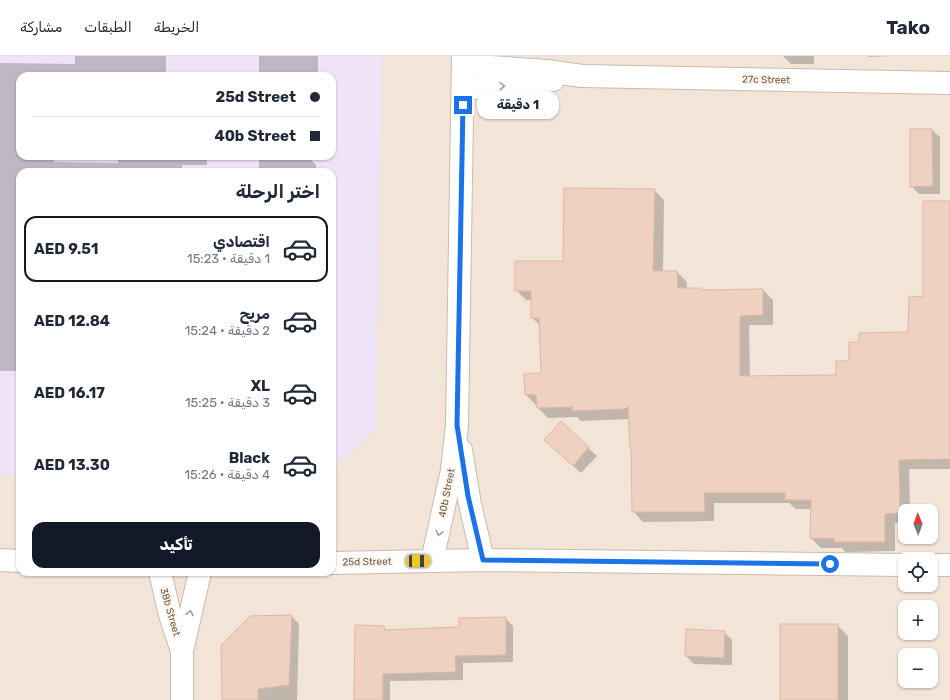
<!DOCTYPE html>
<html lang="ar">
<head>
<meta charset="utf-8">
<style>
  :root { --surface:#fff; --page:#f2f2f3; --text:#1f2937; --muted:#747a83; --line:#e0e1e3; --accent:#111827 }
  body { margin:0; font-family:Rubik,Vazirmatn,sans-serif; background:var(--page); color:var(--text); direction:rtl; height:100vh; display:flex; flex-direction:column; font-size:15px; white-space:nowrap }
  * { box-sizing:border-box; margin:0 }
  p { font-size:13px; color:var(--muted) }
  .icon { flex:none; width:22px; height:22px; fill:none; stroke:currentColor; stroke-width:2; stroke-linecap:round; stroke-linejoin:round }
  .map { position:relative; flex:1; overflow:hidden; direction:ltr }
  .details { position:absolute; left:16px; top:112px; width:320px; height:408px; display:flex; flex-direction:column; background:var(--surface); border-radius:12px; box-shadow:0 1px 3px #0004; direction:rtl }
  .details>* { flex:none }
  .banner { position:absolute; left:16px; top:16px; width:320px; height:88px; border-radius:12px; box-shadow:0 1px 3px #0004; direction:rtl; display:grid; align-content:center; height:88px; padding:0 16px; background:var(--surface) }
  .needle { width:26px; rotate:359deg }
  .buttons { position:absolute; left:898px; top:448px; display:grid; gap:8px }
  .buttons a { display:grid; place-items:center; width:40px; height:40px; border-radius:8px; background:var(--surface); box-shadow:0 1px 3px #0004; font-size:20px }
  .end { position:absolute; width:18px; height:18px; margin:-9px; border:5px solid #1a73e8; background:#fff; box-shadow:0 0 0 2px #fff }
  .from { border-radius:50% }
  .bubble { position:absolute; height:28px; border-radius:12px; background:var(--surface); box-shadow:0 1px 3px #0004; font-size:13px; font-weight:700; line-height:28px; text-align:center; direction:rtl }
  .car { position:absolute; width:12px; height:24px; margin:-12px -6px; border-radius:5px; box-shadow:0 0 3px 1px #0007; background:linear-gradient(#f5c518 24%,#345 0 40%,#f5c518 0 76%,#345 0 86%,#f5c518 0) }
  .banner b { display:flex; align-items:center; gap:14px; height:38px; font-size:15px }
  .banner b+b { border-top:1px solid var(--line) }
  .banner i { width:10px; height:10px; background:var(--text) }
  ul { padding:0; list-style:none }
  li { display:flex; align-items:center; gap:12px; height:66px; margin:0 8px 6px; padding:0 8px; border:2px solid transparent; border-radius:12px }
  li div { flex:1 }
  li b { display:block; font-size:15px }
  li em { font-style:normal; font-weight:700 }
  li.active { border-color:var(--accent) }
  li>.icon { width:36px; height:36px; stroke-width:1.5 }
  h2 { padding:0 16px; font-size:18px; line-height:48px }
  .button { display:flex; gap:8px; margin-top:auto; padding:8px 16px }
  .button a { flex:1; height:46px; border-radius:12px; background:var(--accent); color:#fff; font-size:16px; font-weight:700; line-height:46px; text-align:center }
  header { display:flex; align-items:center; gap:24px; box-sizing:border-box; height:56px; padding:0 20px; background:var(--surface); border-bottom:1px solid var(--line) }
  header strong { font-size:19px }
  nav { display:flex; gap:22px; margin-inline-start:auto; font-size:14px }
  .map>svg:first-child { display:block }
  .residential { fill:#f2e4d6; fill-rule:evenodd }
  .education { fill:#efe4f7; fill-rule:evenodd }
  .shadow { fill:#0003 }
  .building { fill:#eed1c1; stroke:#dfb7a2 }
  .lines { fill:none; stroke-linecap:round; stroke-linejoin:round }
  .minor-casing { stroke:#ccbaae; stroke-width:24 }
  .minor { stroke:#fff; stroke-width:22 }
  .oneway { stroke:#ab9b94 }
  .route { stroke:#1a73e8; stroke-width:5 }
  .labels { text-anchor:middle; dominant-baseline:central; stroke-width:4; stroke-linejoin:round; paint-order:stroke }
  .street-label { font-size:10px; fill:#73594d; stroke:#fef6ed }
</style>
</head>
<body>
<header>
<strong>Tako</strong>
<nav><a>الخريطة</a><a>الطبقات</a><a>مشاركة</a></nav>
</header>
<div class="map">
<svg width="950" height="644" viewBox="0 0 950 644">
  <rect width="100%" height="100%" fill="#fbf2e7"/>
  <path class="residential" d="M 0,0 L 950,0 L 950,644 L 0,644 ZM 20,20 L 332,20 L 332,100 L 20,100 ZM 20,116 L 332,116 L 332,516 L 20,516 ZM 905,455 L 931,455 L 931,481 L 905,481 ZM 905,503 L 931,503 L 931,529 L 905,529 ZM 905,551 L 931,551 L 931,577 L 905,577 ZM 905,599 L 931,599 L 931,625 L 905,625 Z"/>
  <path class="education" d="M 0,0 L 382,0 L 376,373 L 332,414 L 332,116 L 20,116 L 20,420 L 0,419 ZM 20,20 L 332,20 L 332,100 L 20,100 Z"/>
  <g class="shadow">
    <path d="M 75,0 L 166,0 L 166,20 L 20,20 L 20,100 L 54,100 L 54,106 L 118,107 L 118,100 L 207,100 L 207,109 L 182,109 L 182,116 L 20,116 L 20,315 L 0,315 L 0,7 L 75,8 Z"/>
    <rect x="259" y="0" width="59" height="20"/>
    <path d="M 783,0 L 814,0 L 814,8 L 791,8 Z"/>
    <path d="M 868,0 L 890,0 L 869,1 Z"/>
    <path d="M 911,74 L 932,74 L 940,81 L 940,138 L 919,138 L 911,130 Z"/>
    <path d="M 259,100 L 307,100 L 316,109 L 316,116 L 259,116 Z"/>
    <path d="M 654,134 L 664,144 L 663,216 L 677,216 L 687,226 L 687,233 L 702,233 L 703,235 L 763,234 L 773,244 L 773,269 L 749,269 L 750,321 L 837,320 L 850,306 L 861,287 L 909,277 L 924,242 L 950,146 L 950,413 L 909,413 L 910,455 L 905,455 L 905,467 L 895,467 L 895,495 L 845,496 L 842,492 L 821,492 L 811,482 L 811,453 L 796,453 L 789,447 L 714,447 L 714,465 L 643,466 L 633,455 L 632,393 L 630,392 L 629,363 L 581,365 L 577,361 L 548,362 L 538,352 L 538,349 L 536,349 L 526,339 L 542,318 L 540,269 L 532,262 L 532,244 L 526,244 L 516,234 L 564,206 Z"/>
    <path d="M 561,367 L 597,400 L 581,417 L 553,391 Z"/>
    <path d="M 291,560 L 299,568 L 297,644 L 223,644 Z"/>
    <path d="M 505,562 L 513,570 L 513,606 L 463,607 L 463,624 L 390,625 L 390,644 L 355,644 L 383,571 L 387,575 L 460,572 Z"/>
    <path d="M 837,569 L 848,580 L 848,644 L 781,644 Z"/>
    <path d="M 687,574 L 724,576 L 732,584 L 732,609 L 694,608 L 686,600 Z"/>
  </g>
  <g class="building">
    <path d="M 910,73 L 932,73 L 933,130 L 910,131 Z"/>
    <path d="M 564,132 L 655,133 L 653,215 L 677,215 L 678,232 L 702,232 L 702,234 L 763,233 L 763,259 L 740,260 L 740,320 L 836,319 L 836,305 L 849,305 L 849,286 L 859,286 L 859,277 L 908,276 L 909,240 L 923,241 L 923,145 L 950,145 L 950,403 L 899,404 L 900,457 L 885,458 L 885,486 L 834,486 L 834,483 L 810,482 L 811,444 L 785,444 L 785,437 L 704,437 L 705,456 L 632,456 L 631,392 L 630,392 L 628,350 L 625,353 L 570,355 L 574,351 L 537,352 L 536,339 L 525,339 L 524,318 L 541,317 L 539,262 L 531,262 L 531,235 L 515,235 L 515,205 L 563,205 Z"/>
    <path d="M 561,365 L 589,391 L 573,410 L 544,384 Z"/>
    <path d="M 292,559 L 289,629 L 258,633 L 258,644 L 222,644 L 221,589 L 250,560 Z"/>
    <path d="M 506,561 L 506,599 L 455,600 L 456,616 L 383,618 L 383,644 L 354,644 L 355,569 L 384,570 L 384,574 L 459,571 L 459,562 Z"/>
    <rect x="780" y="568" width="58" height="76"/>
    <path d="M 686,573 L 725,575 L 724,602 L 685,600 Z"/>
  </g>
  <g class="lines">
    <defs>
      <g id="minor">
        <path d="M 463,9 L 547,15 L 582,20 L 950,27"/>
        <path d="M 463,33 L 517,29 L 553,24"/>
        <path d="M 461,394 L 470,448 L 483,504"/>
        <path d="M 0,504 L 20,505"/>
        <path d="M 432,505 L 452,414 L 457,369 L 463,0"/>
        <path d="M 332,507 L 483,504 L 905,509"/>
        <path d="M 931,509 L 950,509"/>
        <path d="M 160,516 L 170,559 L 182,595"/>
        <path d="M 182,644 L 182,595 L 200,516"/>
      </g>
    </defs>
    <use href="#minor" class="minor-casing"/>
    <use href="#minor" class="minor"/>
  </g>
  <defs><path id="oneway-chevron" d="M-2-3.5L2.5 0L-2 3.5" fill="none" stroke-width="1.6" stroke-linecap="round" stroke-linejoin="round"/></defs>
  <g class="oneway">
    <use href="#oneway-chevron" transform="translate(502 30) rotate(-4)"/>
    <use href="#oneway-chevron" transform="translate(439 477) rotate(103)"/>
    <use href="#oneway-chevron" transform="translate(190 557) rotate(-79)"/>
  </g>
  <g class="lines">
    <path class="route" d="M 463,49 L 457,369 L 468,440 L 483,504 L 830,508"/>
  </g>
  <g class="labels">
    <g class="street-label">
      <text transform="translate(766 24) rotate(1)">27c Street</text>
      <text transform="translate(447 437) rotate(-79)">40b Street</text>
      <text transform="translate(367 506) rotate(-1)">25d Street</text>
      <text transform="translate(170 556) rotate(74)">38b Street</text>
    </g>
  </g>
</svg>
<div class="buttons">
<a><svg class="needle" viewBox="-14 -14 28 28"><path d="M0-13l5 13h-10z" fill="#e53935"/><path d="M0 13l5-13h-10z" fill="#747a83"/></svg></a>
<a><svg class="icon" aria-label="locate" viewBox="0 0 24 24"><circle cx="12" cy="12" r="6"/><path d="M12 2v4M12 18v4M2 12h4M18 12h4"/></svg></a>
<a>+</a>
<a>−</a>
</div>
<i class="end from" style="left:830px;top:508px"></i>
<i class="end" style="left:463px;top:49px"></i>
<div class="bubble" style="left:477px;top:35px;width:82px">1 دقيقة</div>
<i class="car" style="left:418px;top:505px;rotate:89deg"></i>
<div class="banner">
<b><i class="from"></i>25d Street</b>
<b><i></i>40b Street</b>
</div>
<section class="details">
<h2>اختر الرحلة</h2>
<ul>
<li class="active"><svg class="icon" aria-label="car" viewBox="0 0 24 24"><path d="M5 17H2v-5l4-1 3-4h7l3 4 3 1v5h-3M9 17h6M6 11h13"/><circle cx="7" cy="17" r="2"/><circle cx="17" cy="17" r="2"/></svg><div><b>اقتصادي</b><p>1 دقيقة · 15:23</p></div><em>AED 9.51</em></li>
<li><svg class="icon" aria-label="car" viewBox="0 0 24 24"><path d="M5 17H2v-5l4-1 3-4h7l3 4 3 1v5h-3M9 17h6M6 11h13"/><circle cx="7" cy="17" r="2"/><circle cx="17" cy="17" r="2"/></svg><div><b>مريح</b><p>2 دقيقة · 15:24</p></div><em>AED 12.84</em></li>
<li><svg class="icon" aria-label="car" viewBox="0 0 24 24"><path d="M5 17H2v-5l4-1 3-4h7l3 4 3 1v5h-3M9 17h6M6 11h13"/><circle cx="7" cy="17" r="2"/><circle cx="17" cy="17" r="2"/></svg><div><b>XL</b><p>3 دقيقة · 15:25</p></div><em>AED 16.17</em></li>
<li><svg class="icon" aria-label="car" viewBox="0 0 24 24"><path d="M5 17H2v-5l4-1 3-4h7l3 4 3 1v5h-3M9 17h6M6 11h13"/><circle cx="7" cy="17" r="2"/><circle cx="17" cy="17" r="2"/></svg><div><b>Black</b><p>4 دقيقة · 15:26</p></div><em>AED 13.30</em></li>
</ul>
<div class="button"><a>تأكيد</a></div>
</section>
</div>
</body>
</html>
